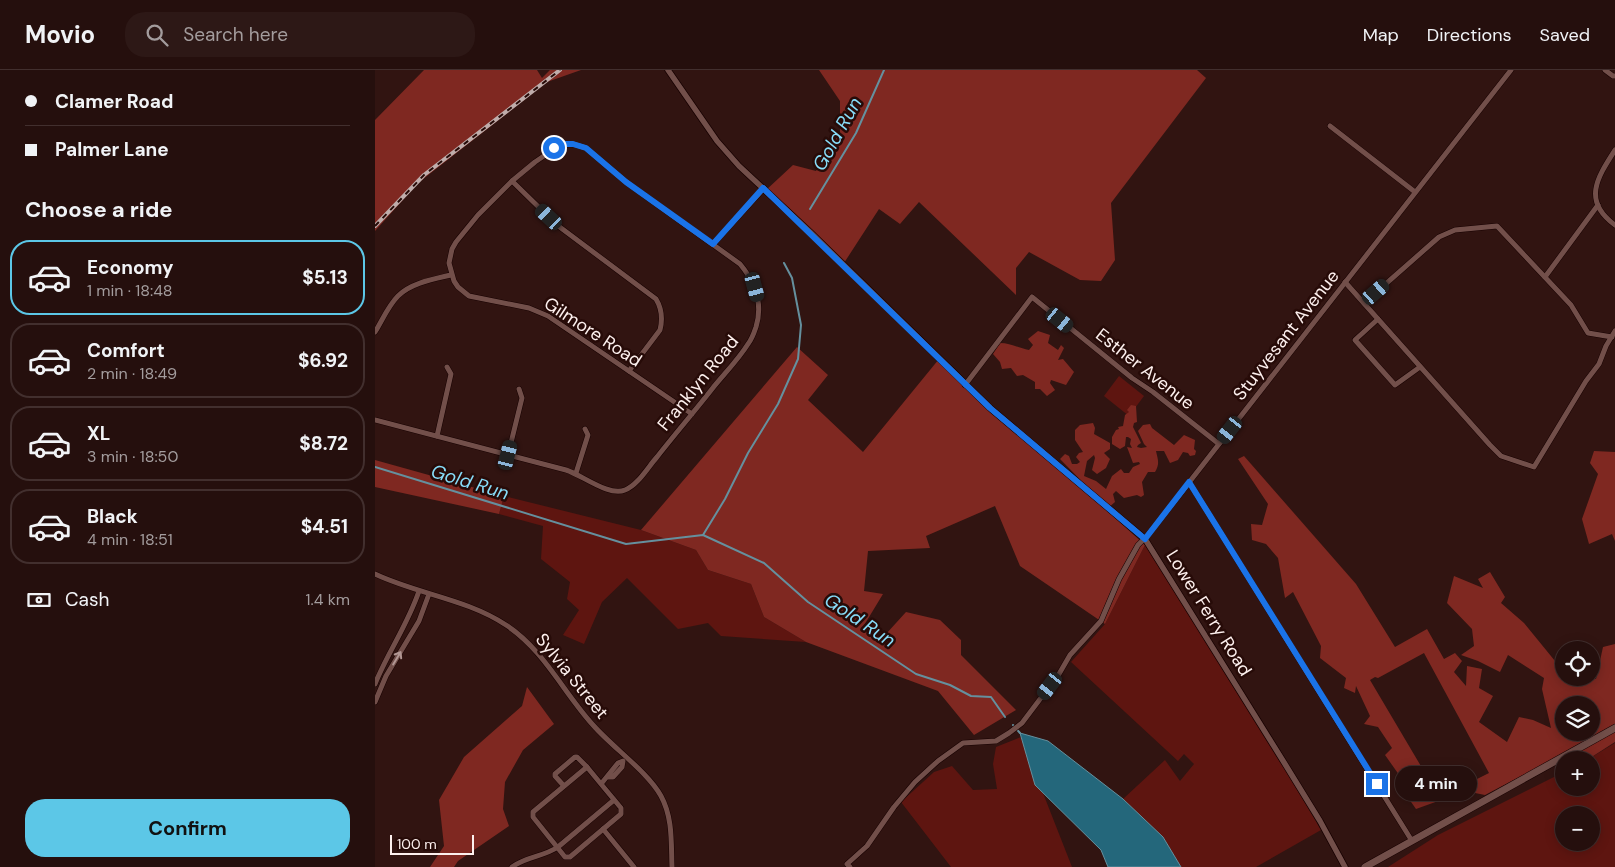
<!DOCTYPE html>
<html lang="en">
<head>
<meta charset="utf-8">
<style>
  :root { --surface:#250f0d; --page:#2d1816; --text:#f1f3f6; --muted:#a39c9d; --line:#422f2e; --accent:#5cc7e7 }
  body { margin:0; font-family:"DM Sans",sans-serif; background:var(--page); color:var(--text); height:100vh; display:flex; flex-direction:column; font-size:19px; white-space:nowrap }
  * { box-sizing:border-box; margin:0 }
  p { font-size:16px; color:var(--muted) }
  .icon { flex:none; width:28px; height:28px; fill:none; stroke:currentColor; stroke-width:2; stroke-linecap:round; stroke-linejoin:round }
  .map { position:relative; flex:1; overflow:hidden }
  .drawer { display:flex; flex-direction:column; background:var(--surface); width:375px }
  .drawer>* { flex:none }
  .hud { display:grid; align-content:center; height:110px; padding:0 25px; background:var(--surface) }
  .fabs { position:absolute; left:1180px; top:571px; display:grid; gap:10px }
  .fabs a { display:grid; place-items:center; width:45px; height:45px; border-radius:50%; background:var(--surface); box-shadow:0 2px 12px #0003,0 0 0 1px var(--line); font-size:25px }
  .scale { position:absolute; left:15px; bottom:12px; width:84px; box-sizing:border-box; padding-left:5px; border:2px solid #fdf0ee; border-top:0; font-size:14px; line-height:18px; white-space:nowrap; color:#fdf0ee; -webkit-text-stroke:4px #270b08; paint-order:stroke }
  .end { position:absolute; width:22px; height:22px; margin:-11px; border:6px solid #1a73e8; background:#fff; box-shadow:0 0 0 2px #fff }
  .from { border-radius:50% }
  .bubble { position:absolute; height:35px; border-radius:18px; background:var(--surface); box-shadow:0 2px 12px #0003,0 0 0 1px var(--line); font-size:16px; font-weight:700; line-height:35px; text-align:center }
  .car { position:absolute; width:15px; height:30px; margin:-15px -8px; border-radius:6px; box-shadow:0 0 4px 1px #0007; background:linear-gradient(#222 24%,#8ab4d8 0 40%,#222 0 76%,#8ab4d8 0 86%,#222 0) }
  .hud b { display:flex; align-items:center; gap:18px; height:48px; font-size:19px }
  .hud b+b { border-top:1px solid var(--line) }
  .hud i { width:12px; height:12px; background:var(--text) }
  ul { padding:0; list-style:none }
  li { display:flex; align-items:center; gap:15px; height:75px; margin:0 10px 8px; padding:0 15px; border:2px solid var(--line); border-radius:20px }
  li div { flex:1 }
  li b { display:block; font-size:19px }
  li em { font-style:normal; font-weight:700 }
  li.on { border-color:var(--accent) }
  li>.icon { width:45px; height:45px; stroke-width:1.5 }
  h2 { padding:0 25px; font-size:22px; line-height:60px }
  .pay { display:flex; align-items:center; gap:12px; height:55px; padding:0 25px; font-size:19px }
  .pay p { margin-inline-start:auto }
  .cta { display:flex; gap:10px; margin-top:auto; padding:10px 25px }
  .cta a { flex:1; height:58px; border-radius:20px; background:var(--accent); color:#111; font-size:20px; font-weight:700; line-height:58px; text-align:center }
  header { display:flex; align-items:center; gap:30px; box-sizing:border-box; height:70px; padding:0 25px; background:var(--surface); border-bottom:1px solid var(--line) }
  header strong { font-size:24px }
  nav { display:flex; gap:28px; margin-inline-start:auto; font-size:18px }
  .search { width:350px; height:45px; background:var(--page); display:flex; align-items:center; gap:12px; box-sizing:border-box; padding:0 18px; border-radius:20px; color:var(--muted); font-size:19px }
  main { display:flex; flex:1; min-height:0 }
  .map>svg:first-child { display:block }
  .green { fill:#5e1510; fill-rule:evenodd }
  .forest { fill:#7f2821; fill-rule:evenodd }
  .water { fill:#24677b; stroke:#65909e }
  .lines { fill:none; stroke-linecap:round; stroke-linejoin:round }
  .stream { stroke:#65909e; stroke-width:2 }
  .minor-casing { stroke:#170101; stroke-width:6 }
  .tertiary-casing { stroke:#170101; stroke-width:7 }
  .secondary-casing { stroke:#170101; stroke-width:8 }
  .minor { stroke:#724f4a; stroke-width:5 }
  .tertiary { stroke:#724f4a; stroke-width:5.5 }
  .secondary { stroke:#724f4a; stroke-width:7 }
  .rail-casing { stroke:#bfadab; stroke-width:4 }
  .rail { stroke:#270b08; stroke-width:2; stroke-dasharray:5.5; stroke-linecap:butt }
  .oneway { stroke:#b19794 }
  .route { stroke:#1a73e8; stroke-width:6 }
  .labels { text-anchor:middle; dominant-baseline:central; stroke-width:5; stroke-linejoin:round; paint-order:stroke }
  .street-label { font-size:18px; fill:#fdf0ee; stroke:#270b08 }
  .water-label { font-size:19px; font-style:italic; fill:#87dcf8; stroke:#270b08 }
</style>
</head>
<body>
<header>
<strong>Movio</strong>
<div class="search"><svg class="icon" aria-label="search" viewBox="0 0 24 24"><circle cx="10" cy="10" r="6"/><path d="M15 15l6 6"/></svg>Search here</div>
<nav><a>Map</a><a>Directions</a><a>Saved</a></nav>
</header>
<main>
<section class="drawer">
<div class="hud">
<b><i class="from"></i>Clamer Road</b>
<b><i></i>Palmer Lane</b>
</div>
<h2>Choose a ride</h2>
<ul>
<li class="on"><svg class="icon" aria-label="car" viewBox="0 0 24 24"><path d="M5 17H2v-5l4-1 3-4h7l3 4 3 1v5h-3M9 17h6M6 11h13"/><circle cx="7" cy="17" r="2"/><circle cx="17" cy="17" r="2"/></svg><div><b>Economy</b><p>1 min · 18:48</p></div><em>$5.13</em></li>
<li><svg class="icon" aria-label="car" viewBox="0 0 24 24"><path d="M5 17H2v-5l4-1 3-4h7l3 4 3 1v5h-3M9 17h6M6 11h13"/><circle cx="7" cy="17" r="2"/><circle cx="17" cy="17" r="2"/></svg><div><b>Comfort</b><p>2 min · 18:49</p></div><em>$6.92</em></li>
<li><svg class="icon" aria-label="car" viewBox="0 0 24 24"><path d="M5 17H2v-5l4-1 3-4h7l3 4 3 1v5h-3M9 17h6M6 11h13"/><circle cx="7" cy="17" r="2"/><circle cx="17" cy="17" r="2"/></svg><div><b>XL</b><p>3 min · 18:50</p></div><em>$8.72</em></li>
<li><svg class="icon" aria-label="car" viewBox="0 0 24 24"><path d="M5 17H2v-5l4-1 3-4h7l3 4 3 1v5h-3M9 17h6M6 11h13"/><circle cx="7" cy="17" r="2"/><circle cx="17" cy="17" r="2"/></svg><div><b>Black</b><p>4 min · 18:51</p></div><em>$4.51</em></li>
</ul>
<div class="pay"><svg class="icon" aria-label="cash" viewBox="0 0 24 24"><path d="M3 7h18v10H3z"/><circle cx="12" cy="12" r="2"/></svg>Cash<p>1.4 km</p></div>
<div class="cta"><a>Confirm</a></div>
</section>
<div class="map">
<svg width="1240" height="797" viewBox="0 0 1240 797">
  <rect width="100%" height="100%" fill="#311411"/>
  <g class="green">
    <path d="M 744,306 L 769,326 L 754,346 L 729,326 Z"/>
    <path d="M 129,426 L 266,460 L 321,480 L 333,500 L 376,514 L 389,547 L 431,572 L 346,566 L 333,553 L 303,559 L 252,508 L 227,532 L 209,574 L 188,565 L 204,540 L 192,529 L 195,512 L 166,489 L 168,456 L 124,444 Z"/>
    <path d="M 770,475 L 818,543 L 946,760 L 881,797 L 806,797 L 788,767 L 748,729 L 790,690 L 805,711 L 819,694 L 809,684 L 803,691 L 696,592 L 730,554 Z"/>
    <path d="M 646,667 L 697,797 L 576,797 L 526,732 L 559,702 L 577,696 L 598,720 L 622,719 L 618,694 L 621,677 Z"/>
    <path d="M 1240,673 L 1240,797 L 1013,797 L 1063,765 L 1189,702 L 1189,718 L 1216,718 L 1216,690 L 1212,690 ZM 1189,745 L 1216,745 L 1216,772 L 1189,772 Z"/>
  </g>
  <g class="forest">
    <path d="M 49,0 L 162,0 L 167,8 L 175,0 L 206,0 L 172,12 L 43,113 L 0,161 L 0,50 Z"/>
    <path d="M 444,0 L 822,0 L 831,8 L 736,133 L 740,190 L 726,211 L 705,210 L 654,182 L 641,198 L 641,225 L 544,132 L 525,154 L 504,139 L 469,193 L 390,121 L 418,95 L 441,101 L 465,62 L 465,31 Z"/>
    <path d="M 663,261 L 675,265 L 673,273 L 683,280 L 686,275 L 689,278 L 683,290 L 688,289 L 699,302 L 691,315 L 676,310 L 675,313 L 680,320 L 672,326 L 665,319 L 660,319 L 660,312 L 648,305 L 642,306 L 636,298 L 627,299 L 625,292 L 618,284 L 625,273 C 635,273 644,278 654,280 L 658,275 L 653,269 Z"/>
    <path d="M 422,277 L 453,305 L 433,330 L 488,382 L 564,289 L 770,475 L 730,554 L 645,496 L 620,436 L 551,466 L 555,478 L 493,481 L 489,521 L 508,524 L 488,557 L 511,564 L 531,542 L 565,550 L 586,570 L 586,585 L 641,640 L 599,665 L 563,621 L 431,572 L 389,547 L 376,514 L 333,500 L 321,480 L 266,460 Z"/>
    <path d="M 756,335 L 761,336 L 762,352 L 759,353 L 758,357 L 766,373 L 763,375 L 762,377 L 766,378 L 772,377 L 769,374 L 763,361 L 768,355 L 775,354 L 777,358 L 799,375 L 809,365 L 820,370 L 819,379 L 821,381 L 820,385 L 815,386 L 813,383 L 808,382 L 803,390 L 795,393 L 789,381 L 781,381 C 783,390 785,394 780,402 L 773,402 L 767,412 L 769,425 L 766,427 L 762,425 L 749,428 L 741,421 L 738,424 L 740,432 L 733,438 L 685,389 L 690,384 L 694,386 L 697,394 L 702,394 L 705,392 L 701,387 L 704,383 L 708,382 L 700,370 L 700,360 L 705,355 L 718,353 L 720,358 L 719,364 L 735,373 L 735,379 L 729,383 L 735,389 L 731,398 L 722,404 L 717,400 L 720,388 L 719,385 L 712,391 L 709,406 L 721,411 L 731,419 L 737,406 L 746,399 L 749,403 L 754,403 L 758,397 L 765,394 L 764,392 L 758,393 L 752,377 L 757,378 L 755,374 L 756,369 L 753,367 L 751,367 L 750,376 L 745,379 L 737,374 L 737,367 L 741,360 L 744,359 L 743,357 L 748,356 L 750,345 L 754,342 L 752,340 Z"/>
    <path d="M 1219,381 L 1240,382 L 1240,471 L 1237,464 L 1214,474 L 1207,449 L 1223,404 L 1215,393 Z"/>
    <path d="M 869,386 L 981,514 L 1020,577 L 1052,559 L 1069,589 L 1080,583 L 1087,591 L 1079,602 L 1091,616 L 1092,596 L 1107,599 L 1104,618 L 1118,626 L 1104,652 L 1132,672 L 1144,647 L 1158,650 L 1176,658 L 1167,619 L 1169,608 L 1133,585 L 1125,602 L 1103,591 L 1086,585 L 1099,576 L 1097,559 L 1072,533 L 1079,506 L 1108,518 L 1103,509 L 1115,502 L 1130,527 L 1126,533 L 1149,553 L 1189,602 L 1189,608 L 1221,609 L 1228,577 L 1240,574 L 1240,672 L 1212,690 L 1206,690 L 1198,679 L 1110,725 L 1100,723 L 1098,716 L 1100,710 L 1114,703 L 1049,583 L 1003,608 L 1000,607 L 995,610 L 1066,730 L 1041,739 L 1034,729 L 1041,724 L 1036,710 L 1027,709 L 1010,685 L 1017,678 L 1003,657 L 989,654 L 995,646 L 981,616 L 980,623 L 969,618 L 971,608 L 945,588 L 946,576 L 918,522 L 910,528 L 903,488 L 891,474 L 877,470 L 876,454 L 887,455 L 893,434 L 863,389 ZM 1189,635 L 1216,635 L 1216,662 L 1189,662 Z"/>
    <path d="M 0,390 L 129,426 L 124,444 L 0,417 Z"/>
    <path d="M 152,617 L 179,654 L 148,680 L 130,712 L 128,739 L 134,756 L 83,791 L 79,797 L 55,797 L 69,776 L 64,730 L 89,687 L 147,636 Z"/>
  </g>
  <path class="water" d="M 645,663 L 673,671 L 748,729 L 788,767 L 806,797 L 733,797 L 726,780 L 660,715 Z"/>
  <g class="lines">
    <g class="stream">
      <path d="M 435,139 L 481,63 L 509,0"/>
      <path d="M 0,397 L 251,474 L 328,465 L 389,493 L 433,532 L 541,604 L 575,615 L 596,626 L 616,627 L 630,647"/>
      <path d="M 328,465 L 350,429 L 373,383 L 403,334 L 423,289 L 426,255 L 417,208 L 409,193"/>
      <path d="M 638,655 L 645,663"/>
    </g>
    <defs>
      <g id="minor">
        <path d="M 1230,0 L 1238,6 L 1240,6"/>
        <path d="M 955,56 L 1040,122"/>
        <path d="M 1240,80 C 1222,108 1207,131 1240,155"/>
        <path d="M 137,111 L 182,155 L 281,229 C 287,239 288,248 285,260 L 254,301"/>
        <path d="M 338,174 L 389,118"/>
        <path d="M 1170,207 L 1223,135"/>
        <path d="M 970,212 L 1115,375 L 1126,386 L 1159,397 L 1211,311 L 1224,294 L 1231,276 L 1240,261"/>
        <path d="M 989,233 L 1064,167 L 1080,160 L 1122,156 L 1196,235 L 1213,263 L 1237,267"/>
        <path d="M 1003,249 L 980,270 L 1020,315 L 1045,297"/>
        <path d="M 0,262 C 7,251 13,236 23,226 C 36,213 59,209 76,205"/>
        <path d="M 590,315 L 657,227 L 757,308 L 778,322 L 844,374"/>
        <path d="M 0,350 L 191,400 C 207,405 234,427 250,420 C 263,415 273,397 282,387 C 300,364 319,342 337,319 C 349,304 363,290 373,274 C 377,269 379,263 381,257 C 388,234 380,212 365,194 L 251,112 L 211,78 L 198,74 L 185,75 L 160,92 L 137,111 L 103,145 L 81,172 L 77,179 L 74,193 L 79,211 L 83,217 L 94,226 L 154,238 L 173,246 L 317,344"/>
        <path d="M 62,366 L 76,304 L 72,297"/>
        <path d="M 133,385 L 147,328 L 144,319"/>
        <path d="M 201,403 L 213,365 L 210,359"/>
        <path d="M 814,412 L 1037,771"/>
        <path d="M 0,504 C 42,524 92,529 131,555 C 169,580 188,622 218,655 C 237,677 273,702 286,726 C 298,748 296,773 297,797"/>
        <path d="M 0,614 C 13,582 33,554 44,521"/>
        <path d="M 0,632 L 11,606 L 44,551 L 54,524"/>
        <path d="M 226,714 L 212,697 L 158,742 L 158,747 L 190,787 L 195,787 L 246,744 L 246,738 L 226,714 L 243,693 L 248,691 L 247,697 L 238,707 L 233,707"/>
        <path d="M 189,716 L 180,706 L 180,704 L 200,687 L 202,687 L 212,697"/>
        <path d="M 228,759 L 259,797"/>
        <path d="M 137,797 C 152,786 168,787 183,777 L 239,730"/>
        <path d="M 475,797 L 472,794 L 492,776 L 519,737 L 540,712 L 563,691 L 588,673 L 621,671 L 634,663 L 647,653 L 684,604 L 695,585 L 726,551 L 744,509 L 763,475 L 773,465 L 1136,0"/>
      </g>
      <path id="tertiary" d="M 293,0 L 342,71 L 364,96 L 435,162 L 615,338 L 770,469 L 910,694 L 945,751 L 970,797"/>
      <path id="secondary" d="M 990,797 L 1240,658"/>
    </defs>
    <use href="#minor" class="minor-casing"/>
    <use href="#tertiary" class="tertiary-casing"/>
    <use href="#secondary" class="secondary-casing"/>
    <use href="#minor" class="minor"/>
    <use href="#tertiary" class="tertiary"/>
    <use href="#secondary" class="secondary"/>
    <defs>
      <path id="rail" d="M 0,156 L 49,105 L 185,0"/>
    </defs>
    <use href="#rail" class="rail-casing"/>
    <use href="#rail" class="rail"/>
  </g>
  <defs><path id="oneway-shaft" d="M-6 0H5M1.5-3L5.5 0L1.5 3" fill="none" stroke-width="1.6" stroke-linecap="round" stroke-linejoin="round" transform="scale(1.25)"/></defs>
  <use class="oneway" href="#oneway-shaft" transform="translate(22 588) rotate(-59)"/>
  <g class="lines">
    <path class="route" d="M 179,78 L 191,74 L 198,74 L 211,78 L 251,112 L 338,174 L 388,118 L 615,338 L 770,469 L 814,412 L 1002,714"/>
  </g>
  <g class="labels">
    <g class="street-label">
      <text transform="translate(218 262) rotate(33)">Gilmore Road</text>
      <text transform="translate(911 265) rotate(-52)">Stuyvesant Avenue</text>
      <text transform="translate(770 299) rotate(38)">Esther Avenue</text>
      <text transform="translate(323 313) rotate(-51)">Franklyn Road</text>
      <text transform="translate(834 543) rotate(58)">Lower Ferry Road</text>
      <text transform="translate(197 606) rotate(51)">Sylvia Street</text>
    </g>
    <g class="water-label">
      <text transform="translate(462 64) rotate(-61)">Gold Run</text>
      <text transform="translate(95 412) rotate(17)">Gold Run</text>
      <text transform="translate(485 550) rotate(34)">Gold Run</text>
    </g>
  </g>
</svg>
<div class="fabs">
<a><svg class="icon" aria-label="locate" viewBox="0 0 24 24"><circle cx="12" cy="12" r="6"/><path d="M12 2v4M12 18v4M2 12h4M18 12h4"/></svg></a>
<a><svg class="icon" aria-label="layers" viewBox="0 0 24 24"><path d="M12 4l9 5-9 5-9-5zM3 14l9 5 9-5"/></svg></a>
<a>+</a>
<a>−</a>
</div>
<div class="scale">100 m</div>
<i class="end from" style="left:179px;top:78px"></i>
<i class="end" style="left:1002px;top:714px"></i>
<div class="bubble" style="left:1020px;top:696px;width:82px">4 min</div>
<i class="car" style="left:174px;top:147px;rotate:313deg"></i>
<i class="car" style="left:380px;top:217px;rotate:165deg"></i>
<i class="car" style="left:1001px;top:222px;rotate:49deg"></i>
<i class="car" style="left:685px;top:250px;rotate:129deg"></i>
<i class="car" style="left:855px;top:360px;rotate:218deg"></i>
<i class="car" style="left:133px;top:385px;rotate:14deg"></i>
<i class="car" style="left:675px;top:616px;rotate:217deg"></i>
</div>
</main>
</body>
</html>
